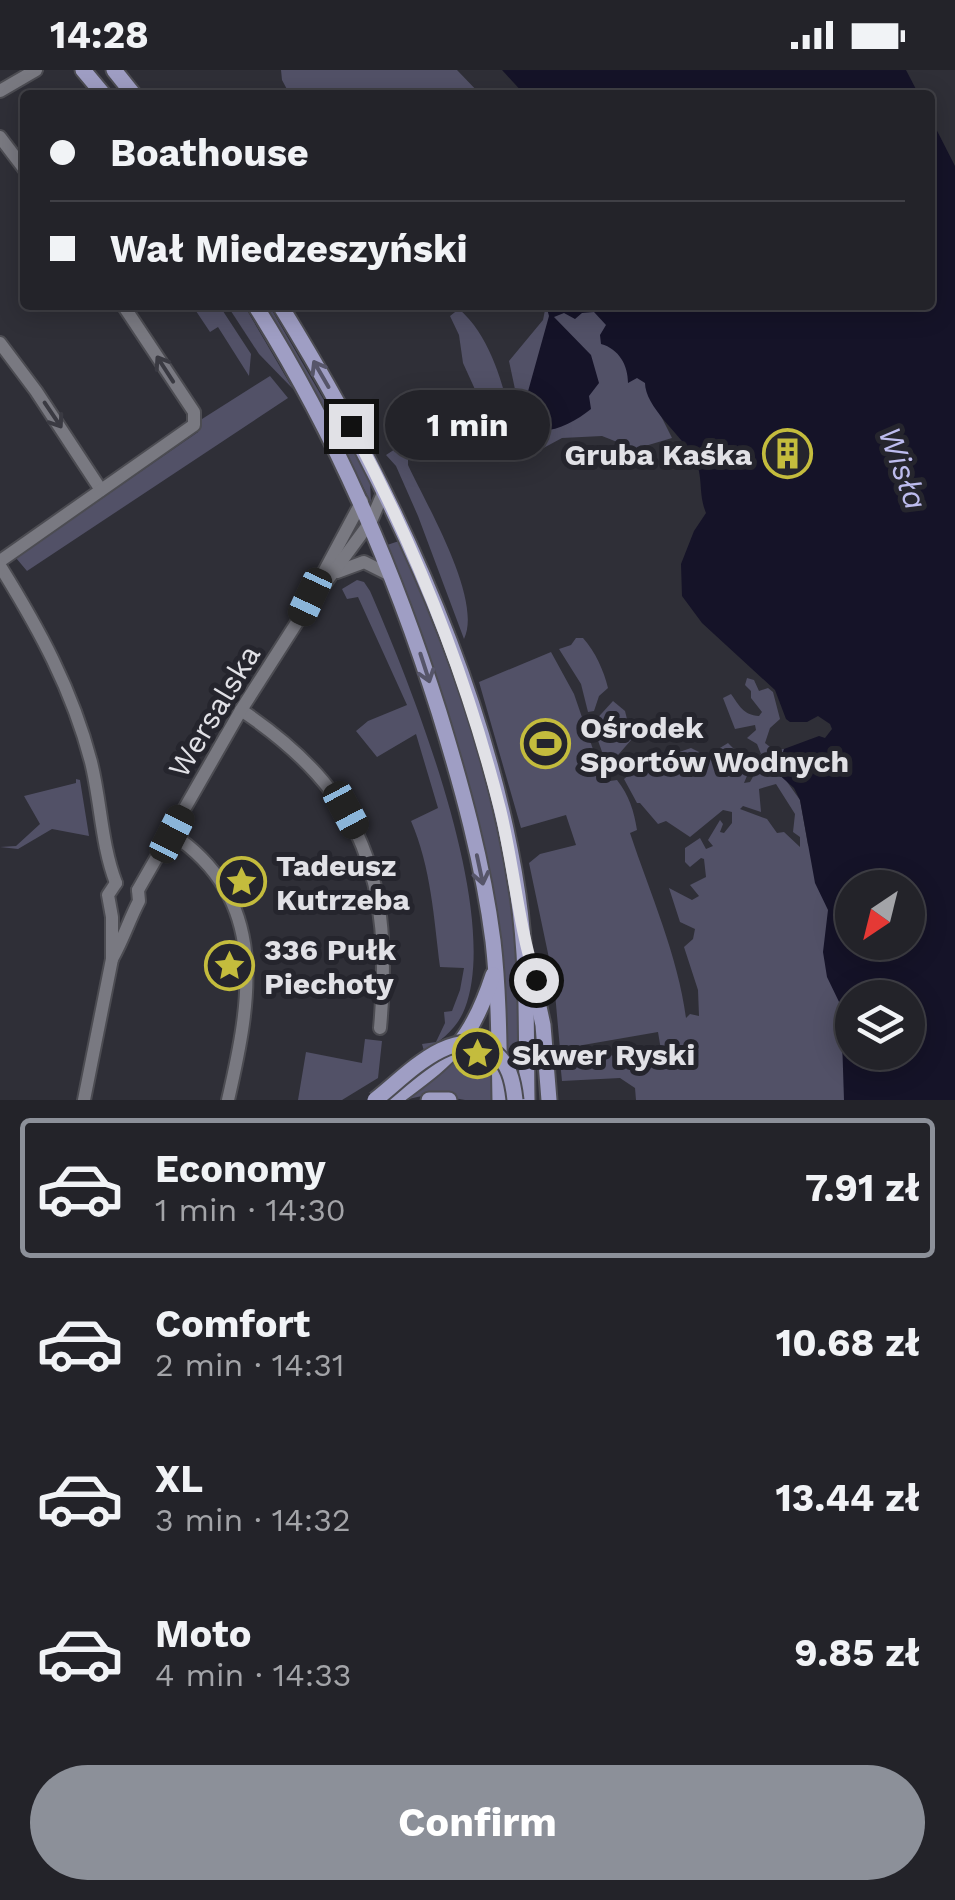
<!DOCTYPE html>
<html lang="en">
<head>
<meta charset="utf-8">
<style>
  :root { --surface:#232329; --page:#2f2f35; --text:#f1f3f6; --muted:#a3a4a8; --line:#404046; --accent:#8c9099 }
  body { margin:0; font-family:"Work Sans",sans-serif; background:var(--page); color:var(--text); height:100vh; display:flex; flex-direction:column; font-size:38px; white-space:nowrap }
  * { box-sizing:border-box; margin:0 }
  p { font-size:32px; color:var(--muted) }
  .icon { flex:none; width:55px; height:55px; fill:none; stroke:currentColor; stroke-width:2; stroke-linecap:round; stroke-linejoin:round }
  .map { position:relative; height:1030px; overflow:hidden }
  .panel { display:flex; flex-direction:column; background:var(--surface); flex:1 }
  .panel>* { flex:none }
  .top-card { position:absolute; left:20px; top:20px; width:915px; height:220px; border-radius:10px; box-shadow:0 5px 25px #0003,0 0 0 2px var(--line); display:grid; align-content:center; height:220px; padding:0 30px; background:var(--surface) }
  .needle { width:65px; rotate:215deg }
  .controls { position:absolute; left:835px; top:800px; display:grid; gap:20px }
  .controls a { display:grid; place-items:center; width:90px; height:90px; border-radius:50%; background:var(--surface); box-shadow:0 5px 25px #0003,0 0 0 2px var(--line); font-size:50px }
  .end { position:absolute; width:45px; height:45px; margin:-22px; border:12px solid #e1e1e6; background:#111; box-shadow:0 0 0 5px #111 }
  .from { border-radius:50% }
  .bubble { position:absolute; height:70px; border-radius:35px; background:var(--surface); box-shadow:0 5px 25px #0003,0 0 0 2px var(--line); font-size:32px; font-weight:700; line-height:70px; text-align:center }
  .car { position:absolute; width:30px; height:60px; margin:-30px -15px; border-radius:12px; box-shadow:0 0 8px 2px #0007; background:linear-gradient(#222 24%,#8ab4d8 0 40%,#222 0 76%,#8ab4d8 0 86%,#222 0) }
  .top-card b { display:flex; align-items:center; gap:35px; height:95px; font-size:38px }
  .top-card b+b { border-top:2px solid var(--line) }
  .top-card i { width:25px; height:25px; background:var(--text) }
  ul { padding:18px 0 0; list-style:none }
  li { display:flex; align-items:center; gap:30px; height:140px; margin:0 20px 15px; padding:0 10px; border:5px solid transparent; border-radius:10px }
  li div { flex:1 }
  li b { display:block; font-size:38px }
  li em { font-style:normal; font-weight:700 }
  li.selected { border-color:var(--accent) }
  li>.icon { width:90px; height:90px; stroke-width:1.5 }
  .action { display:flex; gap:20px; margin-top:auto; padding:20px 30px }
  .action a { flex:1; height:115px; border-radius:60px; background:var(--accent); color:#fff; font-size:40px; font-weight:700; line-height:115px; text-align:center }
  .status { display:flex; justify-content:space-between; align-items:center; height:70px; padding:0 50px; background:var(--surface); direction:ltr }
  .status svg { height:28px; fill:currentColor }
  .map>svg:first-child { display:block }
  .green { fill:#525167; fill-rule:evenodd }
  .water { fill:#151328; fill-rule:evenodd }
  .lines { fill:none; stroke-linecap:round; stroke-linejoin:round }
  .minor-casing { stroke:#4c4c52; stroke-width:16 }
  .major-casing { stroke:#4c4c52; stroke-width:19 }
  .minor { stroke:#797981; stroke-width:12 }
  .major { stroke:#9f9ec4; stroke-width:15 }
  .major-bridge-casing { stroke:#4c4c52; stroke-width:19; stroke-linecap:butt }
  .major-bridge { stroke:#9f9ec4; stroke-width:15 }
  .oneway { stroke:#3a3a42 }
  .oneway2 { stroke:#565569 }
  .route { stroke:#e1e1e6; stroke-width:12 }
  .labels { text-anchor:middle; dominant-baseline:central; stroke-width:10; stroke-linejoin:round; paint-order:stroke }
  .poi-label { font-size:30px; font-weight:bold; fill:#e1e1e6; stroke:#25252d; text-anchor:start }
  .street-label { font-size:30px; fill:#e1e1e6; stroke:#25252d }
  .water-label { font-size:32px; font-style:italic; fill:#bdbcee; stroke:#25252d }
</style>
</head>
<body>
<div class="status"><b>14:28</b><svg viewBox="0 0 49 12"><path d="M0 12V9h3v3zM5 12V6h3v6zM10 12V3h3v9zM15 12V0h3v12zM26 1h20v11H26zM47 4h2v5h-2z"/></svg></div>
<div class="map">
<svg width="955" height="1030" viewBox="0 0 955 1030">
  <rect width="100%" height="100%" fill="#2f2f37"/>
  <g class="green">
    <path d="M 281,0 L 457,0 L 481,25 L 359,25 L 356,22 L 290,25 L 282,10 Z"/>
    <path d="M 192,235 L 219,235 L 251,284 L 249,306 L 218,257 L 210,262 Z"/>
    <path d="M 227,235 L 244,235 L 293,319 L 259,284 Z"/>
    <path d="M 266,235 L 269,235 L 370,410 L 371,433 L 332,354 Z"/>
    <path d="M 546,235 L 608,235 L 614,272 L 680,358 L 703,406 L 691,382 L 656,336 L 672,368 L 635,379 L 602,366 L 562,368 L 536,382 L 521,376 L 512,366 L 519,338 L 509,291 L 543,250 Z"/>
    <path d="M 459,239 C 488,264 501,307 510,344 L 503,350 L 488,348 L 463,293 L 459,265 L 450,246 Z"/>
    <path d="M 270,306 L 288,328 L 27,501 L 16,488 L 198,362 L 202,349 Z"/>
    <path d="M 421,369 L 422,378 L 408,389 L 408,395 C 426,434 483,530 464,569 L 418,446 L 396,396 L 386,385 L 409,370 Z"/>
    <path d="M 399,471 C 448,583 491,701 510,823 C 520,883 518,946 519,1007 L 506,983 L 504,919 L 412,543 L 387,475 Z"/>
    <path d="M 357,510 L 364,512 L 370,521 C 411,615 502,841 465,938 C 457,959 442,970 424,981 L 422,974 L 436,972 L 445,953 L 444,942 L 452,941 L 460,920 L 464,898 L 440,897 C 434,849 431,797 411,751 L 438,738 L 416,664 L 377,687 L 356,661 L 368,651 L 407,635 L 358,527 L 347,529 L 342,519 Z"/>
    <path d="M 576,568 L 583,568 C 595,581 604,601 608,618 L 599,626 L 594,641 L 588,642 L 581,614 L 559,579 L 571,575 Z"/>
    <path d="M 551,582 L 574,624 L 596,688 L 610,711 L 617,710 C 629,725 634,741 637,760 L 630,763 C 650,823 678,886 686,948 L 690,944 L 699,946 L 698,920 L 684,877 L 693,869 L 695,859 L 680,852 L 669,818 L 692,830 L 699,826 L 690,815 L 706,807 L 704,789 L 701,788 L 690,797 L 685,792 L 685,778 L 700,768 L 706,779 L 713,776 L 708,770 L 720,750 L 723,754 L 720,762 L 724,763 L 732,753 L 732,742 L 723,740 L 690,767 L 666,751 L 658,754 L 640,733 L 637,733 L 624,709 L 636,699 L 647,704 L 650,692 L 691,678 L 707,686 L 728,673 L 735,680 L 746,681 L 752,688 L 744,692 L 749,701 L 744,713 L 750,712 L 760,694 L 756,688 L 761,684 L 757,674 L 747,668 L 756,660 L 755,655 L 735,659 L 723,628 L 731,624 C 739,635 743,645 759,646 L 762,642 L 751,628 L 751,621 L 745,615 L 747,608 L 754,610 L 759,621 L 768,618 L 773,622 L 780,649 L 770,658 L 765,673 L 774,680 L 784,679 L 782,689 L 775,695 L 800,730 L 808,775 L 840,810 L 842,978 L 848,1030 L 636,1030 L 635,1018 L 620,1008 L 562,1011 L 560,991 L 591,983 L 624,987 L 636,1002 L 663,992 L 658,962 L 560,979 L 554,912 L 529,793 L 540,784 L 576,775 L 566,745 L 521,758 L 479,612 ZM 776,714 L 795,744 L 793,762 L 800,767 L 800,777 L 784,762 L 777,763 L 767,749 L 740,739 L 743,736 L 761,742 L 759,719 Z"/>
    <path d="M 613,631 L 625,641 L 632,669 L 618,685 L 605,690 L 592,654 Z"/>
    <path d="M 76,709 L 80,710 L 89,766 L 52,759 L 18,779 L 0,777 L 16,776 L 40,754 L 24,726 L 76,713 Z"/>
    <path d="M 365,969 L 382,971 L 378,1008 L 342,1030 L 298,1030 L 306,982 L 362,993 Z"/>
    <path d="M 465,980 L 478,981 L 492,989 L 493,1030 L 465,1030 L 431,1024 L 404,1030 Z"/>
  </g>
  <g class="water">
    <path d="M 502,0 L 906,0 L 919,25 L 525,25 Z"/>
    <path d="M 930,47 L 955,96 L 955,1030 L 844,1030 L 841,936 L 827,907 L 823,882 L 828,840 L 815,813 L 800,730 L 794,718 L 768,695 L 779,695 L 784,679 L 819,666 L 825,668 L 832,659 L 830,654 L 818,646 L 807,652 L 790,652 L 786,649 L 775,620 L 702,553 L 682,526 L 681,494 L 694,461 L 706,443 C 697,420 705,405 692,384 C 679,364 645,336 645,313 L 637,308 L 628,313 C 628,295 619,279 601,274 L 600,265 L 606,255 L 594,242 L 582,243 L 575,249 L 564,243 L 554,247 L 591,285 L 599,313 L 589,326 L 591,339 C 572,354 545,369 522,355 L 527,325 L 549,246 L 546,235 L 930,235 ZM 852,818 L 908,818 L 908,872 L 852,872 ZM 852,928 L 908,928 L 908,982 L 852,982 Z"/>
  </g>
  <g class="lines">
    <defs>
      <g id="minor">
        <path d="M 0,21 L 36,0"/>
        <path d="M 0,67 L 25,100"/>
        <path d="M 0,273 L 36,321 L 101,420"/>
        <path d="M 0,491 L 194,355 L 194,342 L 123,235"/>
        <path d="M 0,496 C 39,559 72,619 91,692 C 101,732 101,774 116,813"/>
        <path d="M 337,502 L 364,492 L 392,506"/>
        <path d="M 311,526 L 362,431"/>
        <path d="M 241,640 C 366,724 393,812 380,958"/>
        <path d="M 172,764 C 270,829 251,930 228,1030"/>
        <path d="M 138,820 L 241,640 L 301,546 L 371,451 L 384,421"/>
        <path d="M 112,889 C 123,870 129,850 139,831 L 138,820"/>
        <path d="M 84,1030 L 112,889 L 112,847 L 108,825 L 116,813"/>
      </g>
      <g id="major">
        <path d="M 83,0 L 104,25"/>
        <path d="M 114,0 L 134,25"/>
        <path d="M 255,235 C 336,364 393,497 439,642 C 462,717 483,793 493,871 C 499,924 499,977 500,1030"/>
        <path d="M 280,235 C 389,412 487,617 518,825 C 528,892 526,962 527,1030"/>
        <path d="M 529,891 L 543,955 L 549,1030"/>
        <path d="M 393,1030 C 450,987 470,975 493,905"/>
        <path d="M 429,1030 L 449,1030"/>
      </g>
    </defs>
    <use href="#minor" class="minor-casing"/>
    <use href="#major" class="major-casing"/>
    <use href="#minor" class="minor"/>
    <use href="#major" class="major"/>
    <defs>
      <path id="major-bridge" d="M 375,1030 C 405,1007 452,953 492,981 C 509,992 513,1011 515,1030"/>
    </defs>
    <use href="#major-bridge" class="major-bridge-casing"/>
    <use href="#major-bridge" class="major-bridge"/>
  </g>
  <defs><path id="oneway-shaft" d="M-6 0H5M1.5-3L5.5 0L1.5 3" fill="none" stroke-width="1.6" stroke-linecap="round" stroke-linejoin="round" transform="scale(2.5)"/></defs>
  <g class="oneway">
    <use href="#oneway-shaft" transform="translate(165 299) rotate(-123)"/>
    <use href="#oneway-shaft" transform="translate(53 345) rotate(56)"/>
  </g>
  <g class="oneway2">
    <use href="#oneway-shaft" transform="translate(321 304) rotate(-120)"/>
    <use href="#oneway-shaft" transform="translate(425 598) rotate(72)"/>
    <use href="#oneway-shaft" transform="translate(480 800) rotate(78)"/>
  </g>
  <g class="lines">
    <path class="route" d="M 351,356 C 416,478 466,605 500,739 C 514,796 518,855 536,910"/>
  </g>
  <defs>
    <symbol id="building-ring" viewBox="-11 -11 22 22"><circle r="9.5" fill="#25252d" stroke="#c4bc3d" stroke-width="1.5"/><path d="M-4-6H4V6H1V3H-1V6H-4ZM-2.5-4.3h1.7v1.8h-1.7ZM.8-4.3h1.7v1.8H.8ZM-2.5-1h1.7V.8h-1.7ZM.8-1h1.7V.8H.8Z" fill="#c4bc3d"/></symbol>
    <symbol id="stadium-ring" viewBox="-11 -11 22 22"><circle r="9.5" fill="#25252d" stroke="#c4bc3d" stroke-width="1.5"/><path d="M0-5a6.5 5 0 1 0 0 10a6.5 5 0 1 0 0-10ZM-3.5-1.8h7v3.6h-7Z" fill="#c4bc3d"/></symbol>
    <symbol id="sight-ring" viewBox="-11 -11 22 22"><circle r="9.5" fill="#25252d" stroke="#c4bc3d" stroke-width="1.5"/><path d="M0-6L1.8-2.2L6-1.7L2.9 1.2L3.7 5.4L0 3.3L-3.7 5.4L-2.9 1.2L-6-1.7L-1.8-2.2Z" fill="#c4bc3d"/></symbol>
  </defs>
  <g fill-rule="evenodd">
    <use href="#building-ring" x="760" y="356" width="55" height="55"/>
    <use href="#stadium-ring" x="518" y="646" width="55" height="55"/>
    <use href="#sight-ring" x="214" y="784" width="55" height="55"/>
    <use href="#sight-ring" x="202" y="868" width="55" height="55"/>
    <use href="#sight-ring" x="450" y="956" width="55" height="55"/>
  </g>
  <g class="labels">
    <g class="poi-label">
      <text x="752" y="384" text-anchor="end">Gruba Kaśka</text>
      <text x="580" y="657">Ośrodek<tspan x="580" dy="34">Sportów Wodnych</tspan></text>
      <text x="276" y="795">Tadeusz<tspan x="276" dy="34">Kutrzeba</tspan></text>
      <text x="264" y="879">336 Pułk<tspan x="264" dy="34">Piechoty</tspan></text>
      <text x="512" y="984">Skwer Ryski</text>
    </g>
    <g class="street-label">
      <text transform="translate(214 641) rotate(-59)">Wersalska</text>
    </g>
    <g class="water-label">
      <text transform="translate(903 398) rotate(70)">Wisła</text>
    </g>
  </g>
</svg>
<div class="controls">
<a><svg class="needle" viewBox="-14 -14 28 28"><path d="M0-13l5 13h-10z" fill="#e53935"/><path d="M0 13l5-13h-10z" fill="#a3a4a8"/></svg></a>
<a><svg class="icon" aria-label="layers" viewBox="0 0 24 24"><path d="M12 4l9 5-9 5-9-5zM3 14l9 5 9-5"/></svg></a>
</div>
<i class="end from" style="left:536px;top:910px"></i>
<i class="end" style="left:351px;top:356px"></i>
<div class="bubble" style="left:385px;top:320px;width:165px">1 min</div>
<i class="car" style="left:310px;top:527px;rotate:205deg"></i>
<i class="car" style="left:346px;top:740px;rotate:152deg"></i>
<i class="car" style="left:172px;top:764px;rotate:27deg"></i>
<div class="top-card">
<b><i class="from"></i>Boathouse</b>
<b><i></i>Wał Miedzeszyński</b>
</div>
</div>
<section class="panel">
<ul>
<li class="selected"><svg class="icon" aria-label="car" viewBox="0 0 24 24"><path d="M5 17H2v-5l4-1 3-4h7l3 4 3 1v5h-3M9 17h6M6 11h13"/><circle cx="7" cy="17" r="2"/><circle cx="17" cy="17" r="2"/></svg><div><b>Economy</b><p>1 min · 14:30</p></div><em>7.91 zł</em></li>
<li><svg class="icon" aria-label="car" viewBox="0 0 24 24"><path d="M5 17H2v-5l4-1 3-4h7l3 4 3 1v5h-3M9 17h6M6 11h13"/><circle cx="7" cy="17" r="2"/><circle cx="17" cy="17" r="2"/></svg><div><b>Comfort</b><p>2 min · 14:31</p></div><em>10.68 zł</em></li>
<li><svg class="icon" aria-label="car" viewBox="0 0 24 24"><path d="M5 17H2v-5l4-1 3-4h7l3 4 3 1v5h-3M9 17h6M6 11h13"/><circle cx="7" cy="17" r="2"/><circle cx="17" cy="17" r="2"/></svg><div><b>XL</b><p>3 min · 14:32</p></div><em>13.44 zł</em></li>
<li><svg class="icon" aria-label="car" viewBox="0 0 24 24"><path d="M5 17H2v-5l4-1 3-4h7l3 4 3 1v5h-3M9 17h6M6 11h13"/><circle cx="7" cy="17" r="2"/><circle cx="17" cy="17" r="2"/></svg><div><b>Moto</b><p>4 min · 14:33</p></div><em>9.85 zł</em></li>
</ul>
<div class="action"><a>Confirm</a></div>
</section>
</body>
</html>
